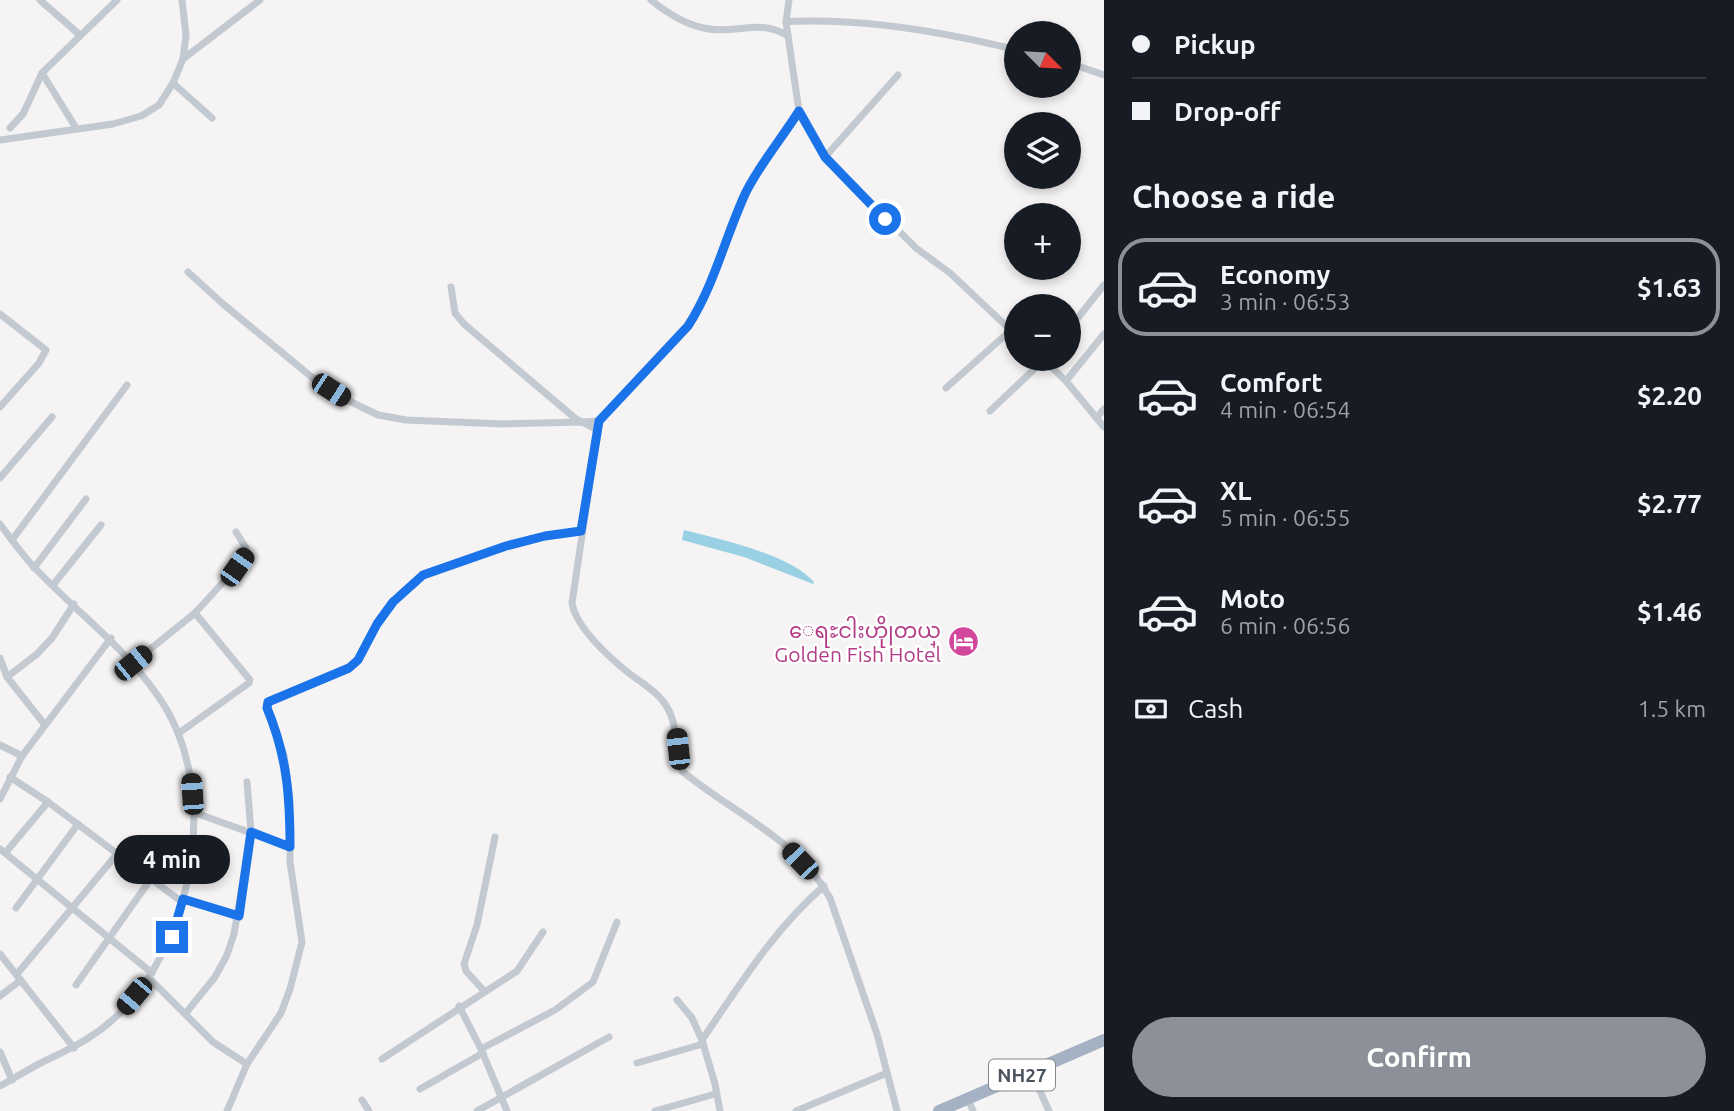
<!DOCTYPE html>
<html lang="en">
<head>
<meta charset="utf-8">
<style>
  :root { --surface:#171b24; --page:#242831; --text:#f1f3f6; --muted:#9ea1a6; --line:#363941; --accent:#8c9099 }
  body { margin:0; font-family:Ubuntu,"Noto Sans Myanmar",sans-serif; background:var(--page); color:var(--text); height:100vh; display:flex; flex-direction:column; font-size:26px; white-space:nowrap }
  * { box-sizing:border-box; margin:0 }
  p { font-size:23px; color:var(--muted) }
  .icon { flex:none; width:38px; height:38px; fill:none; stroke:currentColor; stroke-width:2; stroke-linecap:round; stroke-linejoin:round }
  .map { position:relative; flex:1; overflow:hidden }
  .details { display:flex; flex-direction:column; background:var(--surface); width:630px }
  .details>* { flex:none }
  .banner { display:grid; align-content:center; height:154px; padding:0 28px; background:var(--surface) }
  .needle { width:46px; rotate:114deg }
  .fabs { position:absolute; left:1004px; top:21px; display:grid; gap:14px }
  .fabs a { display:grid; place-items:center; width:77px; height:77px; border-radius:50%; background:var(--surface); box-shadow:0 4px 10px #0003; font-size:35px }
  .end { position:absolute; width:32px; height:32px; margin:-16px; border:9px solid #1a73e8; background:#fff; box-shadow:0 0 0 4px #fff }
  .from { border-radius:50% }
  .bubble { position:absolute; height:49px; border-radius:24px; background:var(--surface); box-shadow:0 4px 10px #0003; font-size:23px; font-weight:700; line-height:49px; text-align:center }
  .car { position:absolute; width:21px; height:42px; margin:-21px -10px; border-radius:9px; box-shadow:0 0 5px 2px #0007; background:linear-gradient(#222 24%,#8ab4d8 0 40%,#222 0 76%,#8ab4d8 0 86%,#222 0) }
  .banner b { display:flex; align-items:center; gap:24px; height:66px; font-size:26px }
  .banner b+b { border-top:2px solid var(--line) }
  .banner i { width:18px; height:18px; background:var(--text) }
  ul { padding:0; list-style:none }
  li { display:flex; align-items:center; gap:21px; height:98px; margin:0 14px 10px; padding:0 14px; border:4px solid transparent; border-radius:28px }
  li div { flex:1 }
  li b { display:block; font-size:26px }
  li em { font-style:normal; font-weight:700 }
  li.on { border-color:var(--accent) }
  li>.icon { width:63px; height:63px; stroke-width:1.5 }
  h2 { padding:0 28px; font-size:32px; line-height:84px }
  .pay { display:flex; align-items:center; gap:18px; height:77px; padding:0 28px; font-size:26px }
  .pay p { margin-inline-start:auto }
  .button { display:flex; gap:14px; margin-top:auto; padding:14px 28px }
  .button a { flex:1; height:80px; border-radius:42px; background:var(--accent); color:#fff; font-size:28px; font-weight:700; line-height:80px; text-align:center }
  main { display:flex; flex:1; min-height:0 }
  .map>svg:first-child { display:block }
  .water { fill:#9ad0e4 }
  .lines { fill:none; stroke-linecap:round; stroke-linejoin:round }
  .minor { stroke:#c3c9d0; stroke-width:7 }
  .trunk { stroke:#a4b2c4; stroke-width:12 }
  .route { stroke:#1a73e8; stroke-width:9 }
  .labels { text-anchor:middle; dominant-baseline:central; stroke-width:5; stroke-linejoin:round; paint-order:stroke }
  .shield { fill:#fff; stroke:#82888f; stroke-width:2 }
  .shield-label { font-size:19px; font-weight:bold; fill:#4c555f }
  .hotel-label { font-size:21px; fill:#b23c85; stroke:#fff; text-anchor:end }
</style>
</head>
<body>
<main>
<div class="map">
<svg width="1104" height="1111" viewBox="0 0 1104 1111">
  <rect width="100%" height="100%" fill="#f5f3f3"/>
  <path class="water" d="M 684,530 C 719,539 790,554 814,582 L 813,584 L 744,557 L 682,540 Z"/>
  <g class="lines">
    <g class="minor">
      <path d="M 40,0 L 80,35"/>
      <path d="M 651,0 C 667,13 688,26 709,29 C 739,34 760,18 788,36"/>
      <path d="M 789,0 L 786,22 L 799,111 L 825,157 L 916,248 L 950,273 L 1017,336"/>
      <path d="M 786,22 C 806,20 826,21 846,22 C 905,25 960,36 1017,50"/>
      <path d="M 183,59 L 260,0"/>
      <path d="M 1069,63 L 1104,75"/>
      <path d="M 173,83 L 212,118"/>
      <path d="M 799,111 C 782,138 760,164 746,192 C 725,237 716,285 688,326 L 599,421 L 572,603 C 576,628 611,659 630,674 C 643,684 659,693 667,707 C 679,727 674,750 682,771 C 731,812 798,839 830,898 L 877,1034 L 897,1111"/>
      <path d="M 10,128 L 23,114 L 42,73"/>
      <path d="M 76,128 L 42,73 L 117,0"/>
      <path d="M 0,140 L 113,124 L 141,116 L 159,105 L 173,83 L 183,59 L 186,35 L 182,0"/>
      <path d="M 825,157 L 898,75"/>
      <path d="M 188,272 L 223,304 L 319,383 L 343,398 L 378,415 L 406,420 L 503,424 L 582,422 L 597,430"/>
      <path d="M 451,287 L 455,313 L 464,324 L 576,419 L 582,422 L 599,421"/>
      <path d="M 0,314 L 46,350 L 39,363 L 0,407"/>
      <path d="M 1069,329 L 1104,285"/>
      <path d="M 1043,359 L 1066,381 L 1104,427"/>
      <path d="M 1066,381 L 1104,334"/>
      <path d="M 946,388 L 1011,330"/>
      <path d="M 990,411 L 1045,359"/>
      <path d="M 1096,418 L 1104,409"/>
      <path d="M 0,478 L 52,417"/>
      <path d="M 0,524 C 11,539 21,553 33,566 C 76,612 121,643 158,696 C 222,787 195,940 118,1015 C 97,1035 76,1046 51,1058 C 33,1066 17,1077 0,1086"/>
      <path d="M 12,540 L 127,385"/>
      <path d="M 34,568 L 86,499"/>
      <path d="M 53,585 L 101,525"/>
      <path d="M 0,658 L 7,677 L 45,725"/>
      <path d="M 133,663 L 195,613 L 237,567 L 246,553 L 246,548 L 236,532"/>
      <path d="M 7,677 L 37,654 L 52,638 L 74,604"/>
      <path d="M 179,733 L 249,683 L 250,680 L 195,613"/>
      <path d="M 0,745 L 22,756"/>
      <path d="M 10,777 L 48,802 L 182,902"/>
      <path d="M 0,799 L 22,756 L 111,638"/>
      <path d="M 193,812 L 290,847"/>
      <path d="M 0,849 L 152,973"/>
      <path d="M 6,852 L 48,802"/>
      <path d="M 183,899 L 239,917"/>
      <path d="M 16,908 L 78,824"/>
      <path d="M 0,954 L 74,1048"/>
      <path d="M 17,974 L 117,854"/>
      <path d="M 149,978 L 213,1042 L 247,1064"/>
      <path d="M 76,985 L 150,880"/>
      <path d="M 484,991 L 466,971 L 464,964 L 477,925 L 495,837"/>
      <path d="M 0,996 L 21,980"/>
      <path d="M 677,1000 L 692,1018 L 702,1040 L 715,1084 L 720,1111"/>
      <path d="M 459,1006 L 481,1049 L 507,1111"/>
      <path d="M 185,1014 L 215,977 L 227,955 L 234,934 L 251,832 L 247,782"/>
      <path d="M 702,1040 C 739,986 774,929 824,886"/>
      <path d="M 481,1049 L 555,1010 L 593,982 L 617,922"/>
      <path d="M 0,1052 L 12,1080"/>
      <path d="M 382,1059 L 517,971 L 543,932"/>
      <path d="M 637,1063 L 703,1044"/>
      <path d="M 1031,1071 L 1049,1111"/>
      <path d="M 420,1089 L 483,1053"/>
      <path d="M 968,1099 L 973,1111"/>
      <path d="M 362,1100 L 369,1111"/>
      <path d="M 227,1111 L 247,1064 L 281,1013 L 290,989 L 302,942 L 290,862 L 290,800 L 284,755 L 267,708 L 268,702 L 349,668 L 358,660 L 377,624 L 393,602 L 423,575 L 506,546 L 545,536 L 581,531"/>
      <path d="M 477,1111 L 609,1037"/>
      <path d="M 655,1111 L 715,1094"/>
      <path d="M 796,1111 L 887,1073"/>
    </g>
    <path class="trunk" d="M 939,1111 L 1104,1040"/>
  </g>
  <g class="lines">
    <path class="route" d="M 172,937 L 183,899 L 239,916 L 251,832 L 290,847 C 290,796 287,756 267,708 L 268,702 L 349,668 L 358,660 L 377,624 L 393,602 L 423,575 L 506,546 L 545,536 L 581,531 L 599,421 L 688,326 C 715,284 725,237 746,192 C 760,164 782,138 799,111 L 825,157 L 885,219"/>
  </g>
  <defs>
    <symbol id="hotel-disc" viewBox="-11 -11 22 22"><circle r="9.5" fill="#d1479c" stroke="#fff"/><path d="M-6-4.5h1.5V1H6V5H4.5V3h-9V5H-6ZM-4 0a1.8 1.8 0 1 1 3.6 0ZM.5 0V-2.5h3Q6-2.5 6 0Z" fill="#fff"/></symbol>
  </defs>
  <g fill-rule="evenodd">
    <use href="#hotel-disc" x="946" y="624" width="35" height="35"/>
  </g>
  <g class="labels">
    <rect class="shield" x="989" y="1059.5" width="66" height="31" rx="5"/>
    <g class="shield-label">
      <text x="1022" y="1075">NH27</text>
    </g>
    <g class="hotel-label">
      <text x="941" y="630">ေရႊငါးဟိုုတယ္<tspan x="941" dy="24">Golden Fish Hotel</tspan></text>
    </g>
  </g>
</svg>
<div class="fabs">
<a><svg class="needle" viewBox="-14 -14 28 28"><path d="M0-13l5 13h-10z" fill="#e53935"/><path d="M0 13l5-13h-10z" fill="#9ea1a6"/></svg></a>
<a><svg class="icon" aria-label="layers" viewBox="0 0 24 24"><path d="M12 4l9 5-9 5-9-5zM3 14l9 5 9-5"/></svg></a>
<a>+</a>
<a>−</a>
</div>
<i class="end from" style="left:885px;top:219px"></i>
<i class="end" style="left:172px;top:937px"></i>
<div class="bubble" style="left:114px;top:835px;width:116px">4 min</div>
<i class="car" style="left:331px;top:390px;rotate:123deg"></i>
<i class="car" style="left:237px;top:567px;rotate:35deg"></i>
<i class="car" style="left:133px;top:663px;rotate:51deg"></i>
<i class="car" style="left:678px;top:749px;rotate:354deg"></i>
<i class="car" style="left:192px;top:794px;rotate:356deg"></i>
<i class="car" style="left:800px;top:861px;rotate:316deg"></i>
<i class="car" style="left:134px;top:996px;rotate:220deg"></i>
</div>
<section class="details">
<div class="banner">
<b><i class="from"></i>Pickup</b>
<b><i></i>Drop-off</b>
</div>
<h2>Choose a ride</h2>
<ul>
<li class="on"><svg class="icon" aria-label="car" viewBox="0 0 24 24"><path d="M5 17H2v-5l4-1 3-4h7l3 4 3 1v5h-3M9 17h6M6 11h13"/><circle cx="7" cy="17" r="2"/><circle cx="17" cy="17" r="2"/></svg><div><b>Economy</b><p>3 min · 06:53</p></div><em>$1.63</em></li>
<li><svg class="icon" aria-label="car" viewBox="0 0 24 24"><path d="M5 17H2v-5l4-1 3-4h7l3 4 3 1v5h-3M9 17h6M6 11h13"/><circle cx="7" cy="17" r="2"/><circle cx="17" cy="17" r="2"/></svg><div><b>Comfort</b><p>4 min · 06:54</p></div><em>$2.20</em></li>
<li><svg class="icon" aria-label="car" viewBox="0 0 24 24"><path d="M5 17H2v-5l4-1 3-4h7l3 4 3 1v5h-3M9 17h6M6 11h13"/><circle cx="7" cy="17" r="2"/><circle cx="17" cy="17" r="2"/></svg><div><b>XL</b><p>5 min · 06:55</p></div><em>$2.77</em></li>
<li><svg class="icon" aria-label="car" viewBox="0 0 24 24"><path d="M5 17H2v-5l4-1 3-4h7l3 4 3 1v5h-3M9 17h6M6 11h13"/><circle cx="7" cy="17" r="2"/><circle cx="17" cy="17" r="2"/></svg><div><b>Moto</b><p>6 min · 06:56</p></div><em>$1.46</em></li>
</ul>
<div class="pay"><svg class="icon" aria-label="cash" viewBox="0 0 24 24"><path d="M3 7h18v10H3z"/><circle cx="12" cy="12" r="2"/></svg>Cash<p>1.5 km</p></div>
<div class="button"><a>Confirm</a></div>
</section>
</main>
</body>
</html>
